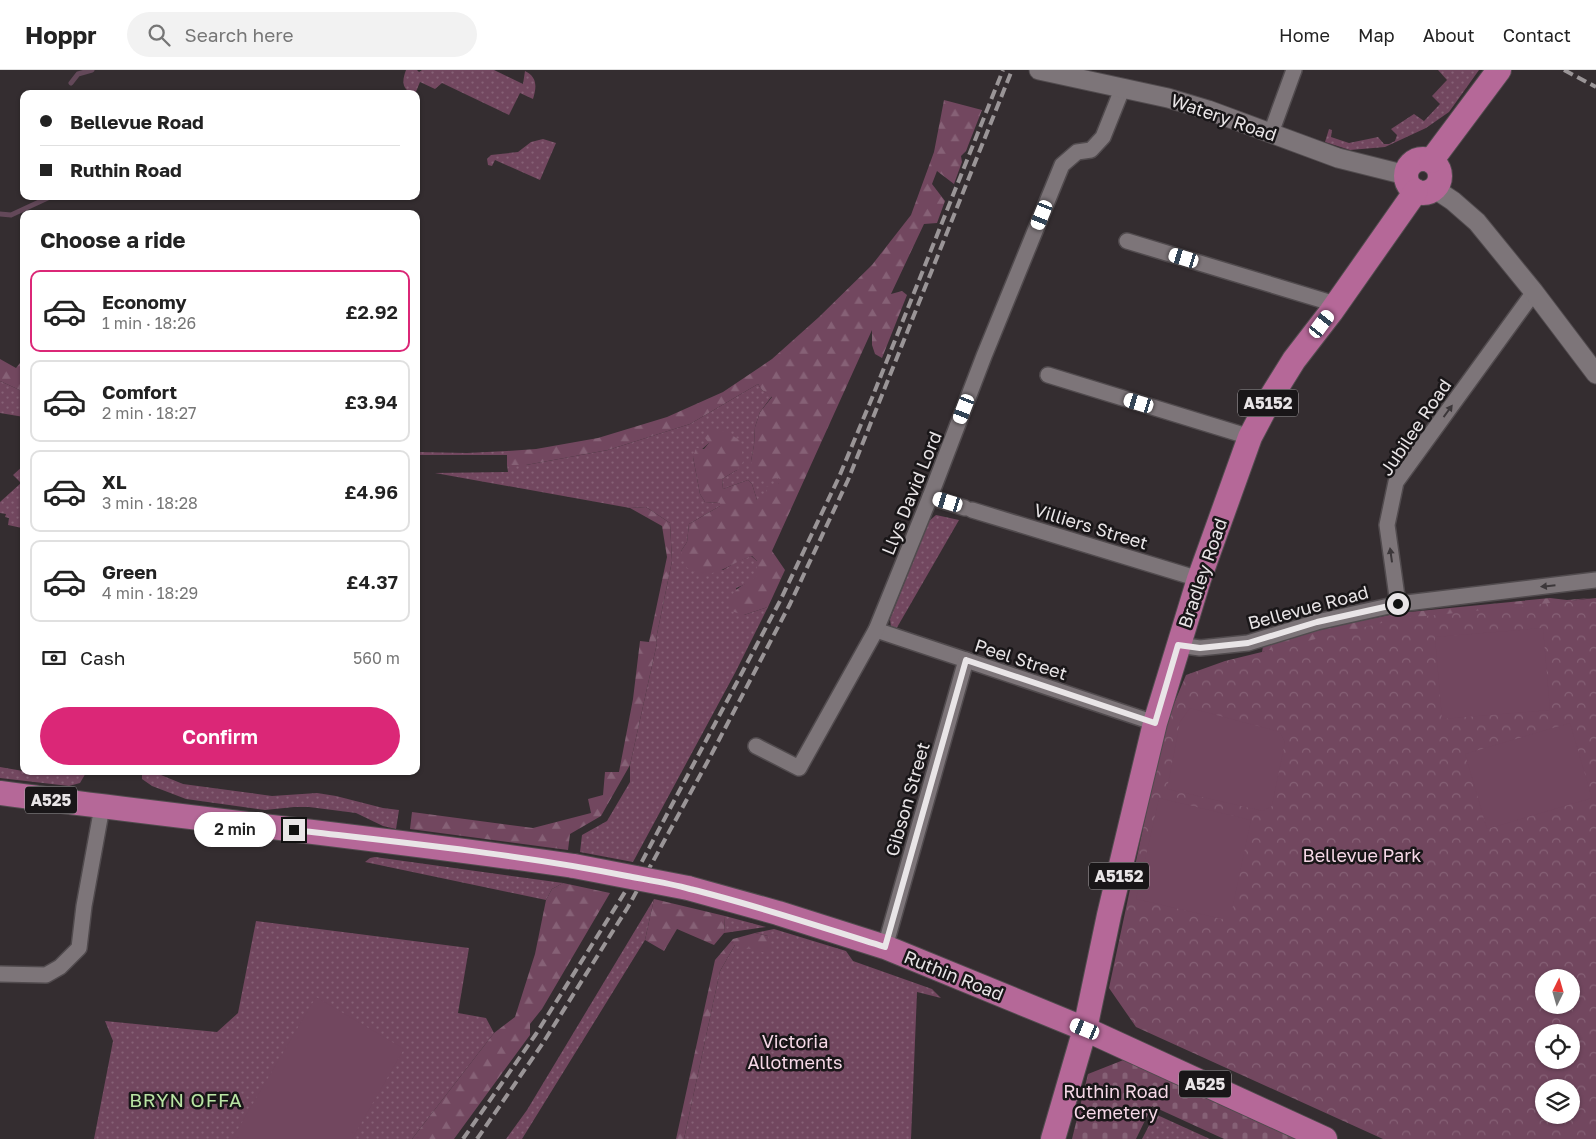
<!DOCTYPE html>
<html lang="en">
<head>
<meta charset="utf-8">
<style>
  :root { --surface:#fff; --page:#f2f2f2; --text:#222; --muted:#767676; --line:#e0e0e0; --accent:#db2777 }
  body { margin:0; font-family:"Golos Text",sans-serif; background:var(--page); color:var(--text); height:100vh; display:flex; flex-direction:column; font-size:19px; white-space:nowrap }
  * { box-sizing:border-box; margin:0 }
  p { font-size:16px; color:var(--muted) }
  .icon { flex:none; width:28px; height:28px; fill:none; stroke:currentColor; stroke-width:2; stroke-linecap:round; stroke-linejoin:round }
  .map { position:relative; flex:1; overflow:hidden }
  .side { position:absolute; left:20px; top:140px; width:400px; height:565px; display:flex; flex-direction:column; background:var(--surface); border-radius:10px; box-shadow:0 1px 4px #0004 }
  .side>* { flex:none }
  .hud { position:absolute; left:20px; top:20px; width:400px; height:110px; border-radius:10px; box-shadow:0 1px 4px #0004; display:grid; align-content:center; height:110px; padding:0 20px; background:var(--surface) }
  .needle { width:32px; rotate:5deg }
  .fabs { position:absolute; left:1535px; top:899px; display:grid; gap:10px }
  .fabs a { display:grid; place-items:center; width:45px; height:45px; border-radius:50%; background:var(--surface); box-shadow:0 1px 4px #0004; font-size:25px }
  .end { position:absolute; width:22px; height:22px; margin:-11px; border:6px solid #e9e5e7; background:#111; box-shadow:0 0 0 2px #111 }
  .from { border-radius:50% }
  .bubble { position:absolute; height:35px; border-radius:18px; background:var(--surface); box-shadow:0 1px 4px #0004; font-size:16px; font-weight:600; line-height:35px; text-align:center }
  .car { position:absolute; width:15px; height:30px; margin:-15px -8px; border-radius:6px; box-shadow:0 0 4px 1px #0007; background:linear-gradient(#fff 24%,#345 0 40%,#fff 0 76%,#345 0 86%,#fff 0) }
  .hud b { display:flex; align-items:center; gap:18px; height:48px; font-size:19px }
  .hud b+b { border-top:1px solid var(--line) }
  .hud i { width:12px; height:12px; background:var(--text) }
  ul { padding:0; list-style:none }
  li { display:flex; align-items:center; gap:15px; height:82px; margin:0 10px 8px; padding:0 10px; border:2px solid var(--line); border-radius:10px }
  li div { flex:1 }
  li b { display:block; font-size:19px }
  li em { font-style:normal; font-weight:600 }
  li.current { border-color:var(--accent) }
  li>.icon { width:45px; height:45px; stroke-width:1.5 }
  h2 { padding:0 20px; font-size:22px; line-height:60px }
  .pay { display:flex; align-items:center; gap:12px; height:55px; padding:0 20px; font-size:19px }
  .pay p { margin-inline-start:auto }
  .action { display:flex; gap:10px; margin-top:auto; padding:10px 20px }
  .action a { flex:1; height:58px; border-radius:30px; background:var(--accent); color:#fff; font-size:20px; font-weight:600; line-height:58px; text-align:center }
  header { display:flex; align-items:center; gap:30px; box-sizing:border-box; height:70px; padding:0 25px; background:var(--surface); border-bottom:1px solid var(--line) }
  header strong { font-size:24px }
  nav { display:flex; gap:28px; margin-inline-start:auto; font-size:18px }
  .search { width:350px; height:45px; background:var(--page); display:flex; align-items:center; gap:12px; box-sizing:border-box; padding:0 18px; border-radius:28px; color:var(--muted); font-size:19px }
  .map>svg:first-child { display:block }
  .grass { fill:url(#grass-dots) }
  .forest { fill:url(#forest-firs) }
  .cemetery { fill:url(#cemetery-stones) }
  .park { fill:url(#park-crowns); fill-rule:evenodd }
  .pitch { fill:#72475f }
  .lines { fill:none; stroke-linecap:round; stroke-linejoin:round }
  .stream { stroke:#634859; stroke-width:5 }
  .minor-casing { stroke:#514b4e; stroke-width:18 }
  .tertiary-casing { stroke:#514b4e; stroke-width:21 }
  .primary-casing { stroke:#514b4e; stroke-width:26 }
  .minor { stroke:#7d7579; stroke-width:15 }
  .tertiary { stroke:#7d7579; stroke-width:19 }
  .primary { stroke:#b56898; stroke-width:24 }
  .rail { stroke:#9a9597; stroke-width:4; stroke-dasharray:10 5; stroke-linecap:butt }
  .primary-bridge-casing { stroke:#514b4e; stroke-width:26; stroke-linecap:butt }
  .primary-bridge { stroke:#b56898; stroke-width:24 }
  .oneway { fill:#3c373a }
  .route { stroke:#e9e5e7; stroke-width:6 }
  .labels { text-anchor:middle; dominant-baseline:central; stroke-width:5; stroke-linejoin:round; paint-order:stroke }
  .shield { fill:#191618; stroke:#aba7a9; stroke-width:1 }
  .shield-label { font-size:16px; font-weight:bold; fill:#e9e5e7 }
  .street-label { font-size:18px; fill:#e9e5e7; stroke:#191618 }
  .park-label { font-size:18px; fill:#f6d8e7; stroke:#191618 }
  .neighbourhood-label { font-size:19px; letter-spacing:1px; fill:#b9e5a3; stroke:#191618 }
</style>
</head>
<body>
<header>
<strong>Hoppr</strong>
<div class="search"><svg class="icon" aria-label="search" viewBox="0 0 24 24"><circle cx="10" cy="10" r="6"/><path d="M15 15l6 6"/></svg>Search here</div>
<nav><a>Home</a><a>Map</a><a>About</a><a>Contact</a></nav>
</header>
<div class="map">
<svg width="1596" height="1069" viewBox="0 0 1596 1069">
  <defs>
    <pattern id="grass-dots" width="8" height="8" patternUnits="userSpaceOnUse" patternTransform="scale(1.25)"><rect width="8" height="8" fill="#72475f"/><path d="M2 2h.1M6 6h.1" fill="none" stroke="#866176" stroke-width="1.8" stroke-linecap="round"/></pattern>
    <pattern id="forest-firs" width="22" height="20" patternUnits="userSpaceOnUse" patternTransform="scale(1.25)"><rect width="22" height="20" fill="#72475f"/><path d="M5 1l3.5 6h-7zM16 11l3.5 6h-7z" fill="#866176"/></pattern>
    <pattern id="cemetery-stones" width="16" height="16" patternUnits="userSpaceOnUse" patternTransform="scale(1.25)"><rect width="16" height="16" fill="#72475f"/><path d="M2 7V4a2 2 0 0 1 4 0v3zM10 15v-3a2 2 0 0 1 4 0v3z" fill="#866176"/></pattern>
    <pattern id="park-crowns" width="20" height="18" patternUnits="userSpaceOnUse" patternTransform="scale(1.25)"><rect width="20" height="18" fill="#72475f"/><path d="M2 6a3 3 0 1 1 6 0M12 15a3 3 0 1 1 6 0" fill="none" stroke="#866176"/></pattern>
  </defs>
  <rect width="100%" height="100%" fill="#342d30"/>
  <g class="grass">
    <path d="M 406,0 L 417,0 L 419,2 L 422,0 L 494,0 L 523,14 L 525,1 C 537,7 537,16 533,29 L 520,23 L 509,45 L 442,13 L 435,19 L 420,12 L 415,24 C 401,20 402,11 406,0 Z"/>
    <path d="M 1438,0 L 1479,0 L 1449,42 L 1426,58 L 1385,77 L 1350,80 L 1325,72 L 1329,59 L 1332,60 L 1331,67 L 1349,73 L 1378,67 L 1384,74 L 1389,74 L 1395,71 L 1397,65 L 1391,59 L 1414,44 L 1424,51 L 1440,34 L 1432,26 L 1447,10 Z"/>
    <path d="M 543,69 L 556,73 L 540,110 L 495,90 L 492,96 L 488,95 L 487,89 L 491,85 L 518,82 L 531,72 Z"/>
    <path d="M 0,311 L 24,322 L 24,347 L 0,343 Z"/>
    <path d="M 758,314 L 762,320 L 772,326 L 760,342 L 755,357 L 754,375 L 751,391 L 780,408 L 779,413 L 766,430 L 757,430 L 752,414 L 748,410 L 723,419 L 722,409 L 737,400 L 709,373 L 693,387 L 700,424 L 705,432 L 720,433 L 720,436 L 689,454 L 687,472 L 681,481 L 723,500 L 738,491 L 751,486 L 757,491 L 757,507 L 749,513 L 736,518 L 744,545 L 768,537 L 735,603 L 633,792 L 580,782 L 582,765 L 607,751 L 630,712 L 630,695 L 657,573 L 656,569 L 672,491 L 670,453 L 646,437 L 630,438 L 435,403 L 508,402 L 507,395 L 526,395 L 608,380 L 690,354 Z"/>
    <path d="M 507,381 L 507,385 L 416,385 L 416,382 L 467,383 Z"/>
    <path d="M 24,395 L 24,450 L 22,458 L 8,455 L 9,448 L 5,447 L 6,444 L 0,443 L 0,432 L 21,413 L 13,405 Z"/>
    <path d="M 936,445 L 959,450 L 895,561 L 891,557 L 890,549 L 929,451 Z"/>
    <path d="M 0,697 L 46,705 L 47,701 L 87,701 L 80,713 L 69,716 L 0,708 Z"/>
    <path d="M 142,701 L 160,701 L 161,705 L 183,714 L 272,726 L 317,723 L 336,726 L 383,738 L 399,740 L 396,759 L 383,756 L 356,743 L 309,737 L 294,737 L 265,740 L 186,729 L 152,716 L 142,709 Z"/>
    <path d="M 375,787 L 563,813 L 552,819 L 546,830 L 365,792 L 370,788 Z"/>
    <path d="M 654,829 L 645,870 L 522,1069 L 506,1069 L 527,1040 Z"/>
    <path d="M 725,846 L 766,857 L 724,863 Z"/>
    <path d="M 256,851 L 469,878 L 458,943 L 486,948 L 494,963 L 412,1069 L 94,1069 L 113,971 L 105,951 L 217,962 L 238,943 Z"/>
    <path d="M 774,859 L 846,881 L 853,891 L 932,919 L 941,928 L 917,922 L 911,1069 L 684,1069 L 720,901 L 735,875 L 768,866 L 755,863 Z"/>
    <path d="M 1155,1044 L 1210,1069 L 1142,1069 Z"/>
  </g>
  <g class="forest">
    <path d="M 944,30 L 982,40 L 966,81 L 961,86 L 962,92 L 954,114 L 937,101 L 932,114 L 945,131 L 937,153 L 924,154 L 891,224 L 902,221 L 907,225 L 882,288 L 875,284 L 872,275 L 872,260 L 772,481 L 785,500 L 768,537 L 744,545 L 731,541 C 727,518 742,518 757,506 L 757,491 L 752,486 C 735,491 720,505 702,504 C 697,504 691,500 687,498 L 681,481 L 687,472 L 689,454 L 720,436 L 720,433 L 705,432 L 700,424 L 693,387 L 696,378 L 704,379 L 709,373 L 705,368 L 712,359 L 727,362 L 741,371 L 743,392 L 737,400 L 722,409 L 723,419 L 748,410 L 752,414 L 757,430 L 766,430 L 766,417 L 779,413 L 779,408 L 764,410 L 754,402 L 751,391 L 754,375 L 755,357 L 760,342 L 772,327 L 762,320 L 758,314 L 690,354 L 608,380 L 526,395 L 507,395 L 507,381 L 536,379 L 598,368 L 667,347 L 723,322 L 772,289 L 819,247 L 872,195 L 911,145 L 934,82 Z"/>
    <path d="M 24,288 L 24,322 L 0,311 L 0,289 L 16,298 Z"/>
    <path d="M 646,437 L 670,453 L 672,491 L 656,569 L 657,573 L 630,695 L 601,746 L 570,764 L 568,780 L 410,759 L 412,742 L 533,758 L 591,743 L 588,729 L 603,725 L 605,702 L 619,702 L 633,629 L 640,571 L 649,572 L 667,487 L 662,456 L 630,438 Z"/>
    <path d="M 1550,528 L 1567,530 L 1590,528 L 1262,582 L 1263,576 L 1320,559 L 1399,543 Z"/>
    <path d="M 563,813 L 610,823 L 542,939 L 530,954 L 530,965 L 454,1069 L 412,1069 L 494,963 L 515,947 L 535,884 L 546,830 L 552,819 Z"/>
    <path d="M 654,829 L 725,846 L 724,863 L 714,875 L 677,859 L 664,881 L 645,870 Z"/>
    <path d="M 755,863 L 768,866 L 770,884 L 735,875 L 720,901 L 684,1069 L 676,1069 L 715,890 L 733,869 Z"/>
  </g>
  <path class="cemetery" d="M 1126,989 L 1301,1069 L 1224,1069 L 1152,1036 L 1136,1069 L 1072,1069 L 1088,1004 Z"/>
  <path class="park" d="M 1596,528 L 1596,1069 L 1383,1069 L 1136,957 L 1109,918 L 1165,655 L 1186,605 L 1225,591 L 1398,549 ZM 1544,908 L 1571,908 L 1571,935 L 1544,935 ZM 1544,962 L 1571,962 L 1571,990 L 1544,990 ZM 1544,1018 L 1571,1018 L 1571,1045 L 1544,1045 Z"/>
  <g class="pitch">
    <path d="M 1543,558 L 1550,640 L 1442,649 L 1435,567 Z"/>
    <path d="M 1190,638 L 1280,662 L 1285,672 L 1272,736 L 1263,741 L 1167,719 L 1180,652 Z"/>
    <path d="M 1570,653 L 1592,728 L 1487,759 L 1465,684 Z"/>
    <path d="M 1159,728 L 1251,750 L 1232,840 L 1222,849 L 1136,829 Z"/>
    <path d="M 316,927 L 404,979 L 352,1069 L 232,1069 Z"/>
  </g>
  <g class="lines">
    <g class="stream">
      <path d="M 71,13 L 78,4 L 92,0"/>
      <path d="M 0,144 L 11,145 L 52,126"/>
    </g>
    <defs>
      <g id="minor">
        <path d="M 1271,63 L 1294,0"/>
        <path d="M 1127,171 L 1335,234"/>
        <path d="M 1048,305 L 1250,367"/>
        <path d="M 930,427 L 965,438"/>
        <path d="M 972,440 L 1199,509"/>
        <path d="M 1398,534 L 1387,455 L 1396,412 L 1534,222"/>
        <path d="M 876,560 L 1155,653"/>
        <path d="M 1178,575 L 1200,578 L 1248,573 L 1317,552 L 1398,534 L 1596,510"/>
        <path d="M 756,676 L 799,698 L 876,560 L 930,427 L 984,286 L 1062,95 L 1077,82 L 1091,80 L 1103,67 L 1123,17"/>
        <path d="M 885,877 L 966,590"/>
        <path d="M 0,904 L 46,905 L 60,897 L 79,878 L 84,836 L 102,737"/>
      </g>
      <g id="tertiary">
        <path d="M 1039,0 L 1168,28 L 1208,40 L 1338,88 L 1406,105"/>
        <path d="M 1435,119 L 1453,131 L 1477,152 L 1534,222 L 1596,304"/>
      </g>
      <g id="primary">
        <circle cx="1423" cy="106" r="17"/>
        <path d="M 1431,91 L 1499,0"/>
        <path d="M 0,723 C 191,749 383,768 574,796"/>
        <path d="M 688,818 L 778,843 L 885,877 L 1085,959 L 1325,1069"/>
        <path d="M 1053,1069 L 1085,959 L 1109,845 L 1155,653 L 1199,509 L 1250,367 L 1271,327 L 1294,290 L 1331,242 L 1416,121"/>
      </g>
    </defs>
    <use href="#minor" class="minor-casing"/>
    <use href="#tertiary" class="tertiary-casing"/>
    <use href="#primary" class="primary-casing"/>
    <use href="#minor" class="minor"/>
    <use href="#tertiary" class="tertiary"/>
    <use href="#primary" class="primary"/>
    <g class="rail">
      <path d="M 1564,0 L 1596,17"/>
      <path d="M 463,1069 L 536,964 L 630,814 L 780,531 L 839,407 L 872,328 L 1003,0"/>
      <path d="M 477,1069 L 543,973 L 628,837 L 709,689 L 790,534 L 848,410 L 1012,0"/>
    </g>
    <defs>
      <path id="primary-bridge" d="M 574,796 L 688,818"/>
    </defs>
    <use href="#primary-bridge" class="primary-bridge-casing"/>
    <use href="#primary-bridge" class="primary-bridge"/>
  </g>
  <defs><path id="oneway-solid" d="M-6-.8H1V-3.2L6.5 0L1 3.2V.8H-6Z" transform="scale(1.25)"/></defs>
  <g class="oneway">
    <use href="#oneway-solid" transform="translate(1448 341) rotate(-54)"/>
    <use href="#oneway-solid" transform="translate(1391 485) rotate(-98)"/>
    <use href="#oneway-solid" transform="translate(1548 516) rotate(174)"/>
  </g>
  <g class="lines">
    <path class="route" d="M 294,760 C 405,773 517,784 627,806 C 648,810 669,813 690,819 C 756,835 820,857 885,877 L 966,590 L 1155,653 L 1178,575 L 1200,578 L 1248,573 L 1317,552 L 1398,534"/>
  </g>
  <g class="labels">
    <g class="shield">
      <rect x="1238" y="319.5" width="60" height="27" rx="4"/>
      <rect x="25" y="716.5" width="52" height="27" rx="4"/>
      <rect x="1089" y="792.5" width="60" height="27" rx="4"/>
      <rect x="1179" y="1000.5" width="52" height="27" rx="4"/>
    </g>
    <g class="shield-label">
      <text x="1268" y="333">A5152</text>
      <text x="51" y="730">A525</text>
      <text x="1119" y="806">A5152</text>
      <text x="1205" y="1014">A525</text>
    </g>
    <g class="street-label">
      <text transform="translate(1224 47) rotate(19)">Watery Road</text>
      <text transform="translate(1415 357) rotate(-56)">Jubilee Road</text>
      <text transform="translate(911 423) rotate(-68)">Llys David Lord</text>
      <text transform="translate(1091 456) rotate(17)">Villiers Street</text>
      <text transform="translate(1202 503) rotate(-71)">Bradley Road</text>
      <text transform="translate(1308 537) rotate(-15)">Bellevue Road</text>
      <text transform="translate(1021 589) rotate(18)">Peel Street</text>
      <text transform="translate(907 729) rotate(-74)">Gibson Street</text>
      <text transform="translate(954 905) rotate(22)">Ruthin Road</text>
    </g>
    <g class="park-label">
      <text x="1362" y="785">Bellevue Park</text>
      <text x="795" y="971">Victoria<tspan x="795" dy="21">Allotments</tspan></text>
      <text x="1116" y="1021">Ruthin Road<tspan x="1116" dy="21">Cemetery</tspan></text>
    </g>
    <g class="neighbourhood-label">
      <text x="186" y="1029">BRYN OFFA</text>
    </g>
  </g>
</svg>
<div class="fabs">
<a><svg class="needle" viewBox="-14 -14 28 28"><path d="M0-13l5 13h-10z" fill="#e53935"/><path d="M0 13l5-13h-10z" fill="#767676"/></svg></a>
<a><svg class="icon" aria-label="locate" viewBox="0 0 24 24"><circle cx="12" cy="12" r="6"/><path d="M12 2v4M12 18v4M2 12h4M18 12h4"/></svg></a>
<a><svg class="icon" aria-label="layers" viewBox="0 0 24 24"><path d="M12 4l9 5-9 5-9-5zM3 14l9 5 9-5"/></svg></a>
</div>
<i class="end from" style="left:1398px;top:534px"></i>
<i class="end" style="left:294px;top:760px"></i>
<div class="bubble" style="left:194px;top:742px;width:82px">2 min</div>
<i class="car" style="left:1042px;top:145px;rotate:202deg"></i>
<i class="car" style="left:1184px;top:188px;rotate:287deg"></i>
<i class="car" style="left:1322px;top:254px;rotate:37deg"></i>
<i class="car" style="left:1139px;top:333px;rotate:287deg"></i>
<i class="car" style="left:964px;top:339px;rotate:201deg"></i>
<i class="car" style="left:948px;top:432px;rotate:287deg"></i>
<i class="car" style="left:1085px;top:959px;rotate:292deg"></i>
<div class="hud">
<b><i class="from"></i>Bellevue Road</b>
<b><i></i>Ruthin Road</b>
</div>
<section class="side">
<h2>Choose a ride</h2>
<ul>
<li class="current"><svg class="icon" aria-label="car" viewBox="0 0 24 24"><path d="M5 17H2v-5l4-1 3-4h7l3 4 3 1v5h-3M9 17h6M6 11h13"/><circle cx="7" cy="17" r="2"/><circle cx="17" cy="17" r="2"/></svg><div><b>Economy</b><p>1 min · 18:26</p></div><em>£2.92</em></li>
<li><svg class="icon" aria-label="car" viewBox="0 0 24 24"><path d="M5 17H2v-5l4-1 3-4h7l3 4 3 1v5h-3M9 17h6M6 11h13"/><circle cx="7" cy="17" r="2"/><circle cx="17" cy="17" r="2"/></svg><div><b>Comfort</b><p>2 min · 18:27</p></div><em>£3.94</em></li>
<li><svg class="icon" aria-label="car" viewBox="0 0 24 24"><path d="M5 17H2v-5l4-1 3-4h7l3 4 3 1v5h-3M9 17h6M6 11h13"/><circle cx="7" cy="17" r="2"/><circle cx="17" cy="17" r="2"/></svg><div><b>XL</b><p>3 min · 18:28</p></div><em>£4.96</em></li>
<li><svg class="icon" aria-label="car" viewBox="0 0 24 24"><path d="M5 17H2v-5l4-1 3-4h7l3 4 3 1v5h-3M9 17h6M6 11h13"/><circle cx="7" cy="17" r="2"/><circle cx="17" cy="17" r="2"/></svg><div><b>Green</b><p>4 min · 18:29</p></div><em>£4.37</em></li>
</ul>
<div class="pay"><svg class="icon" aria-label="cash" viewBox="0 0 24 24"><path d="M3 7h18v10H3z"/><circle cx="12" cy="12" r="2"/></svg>Cash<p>560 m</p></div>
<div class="action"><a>Confirm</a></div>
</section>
</div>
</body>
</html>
